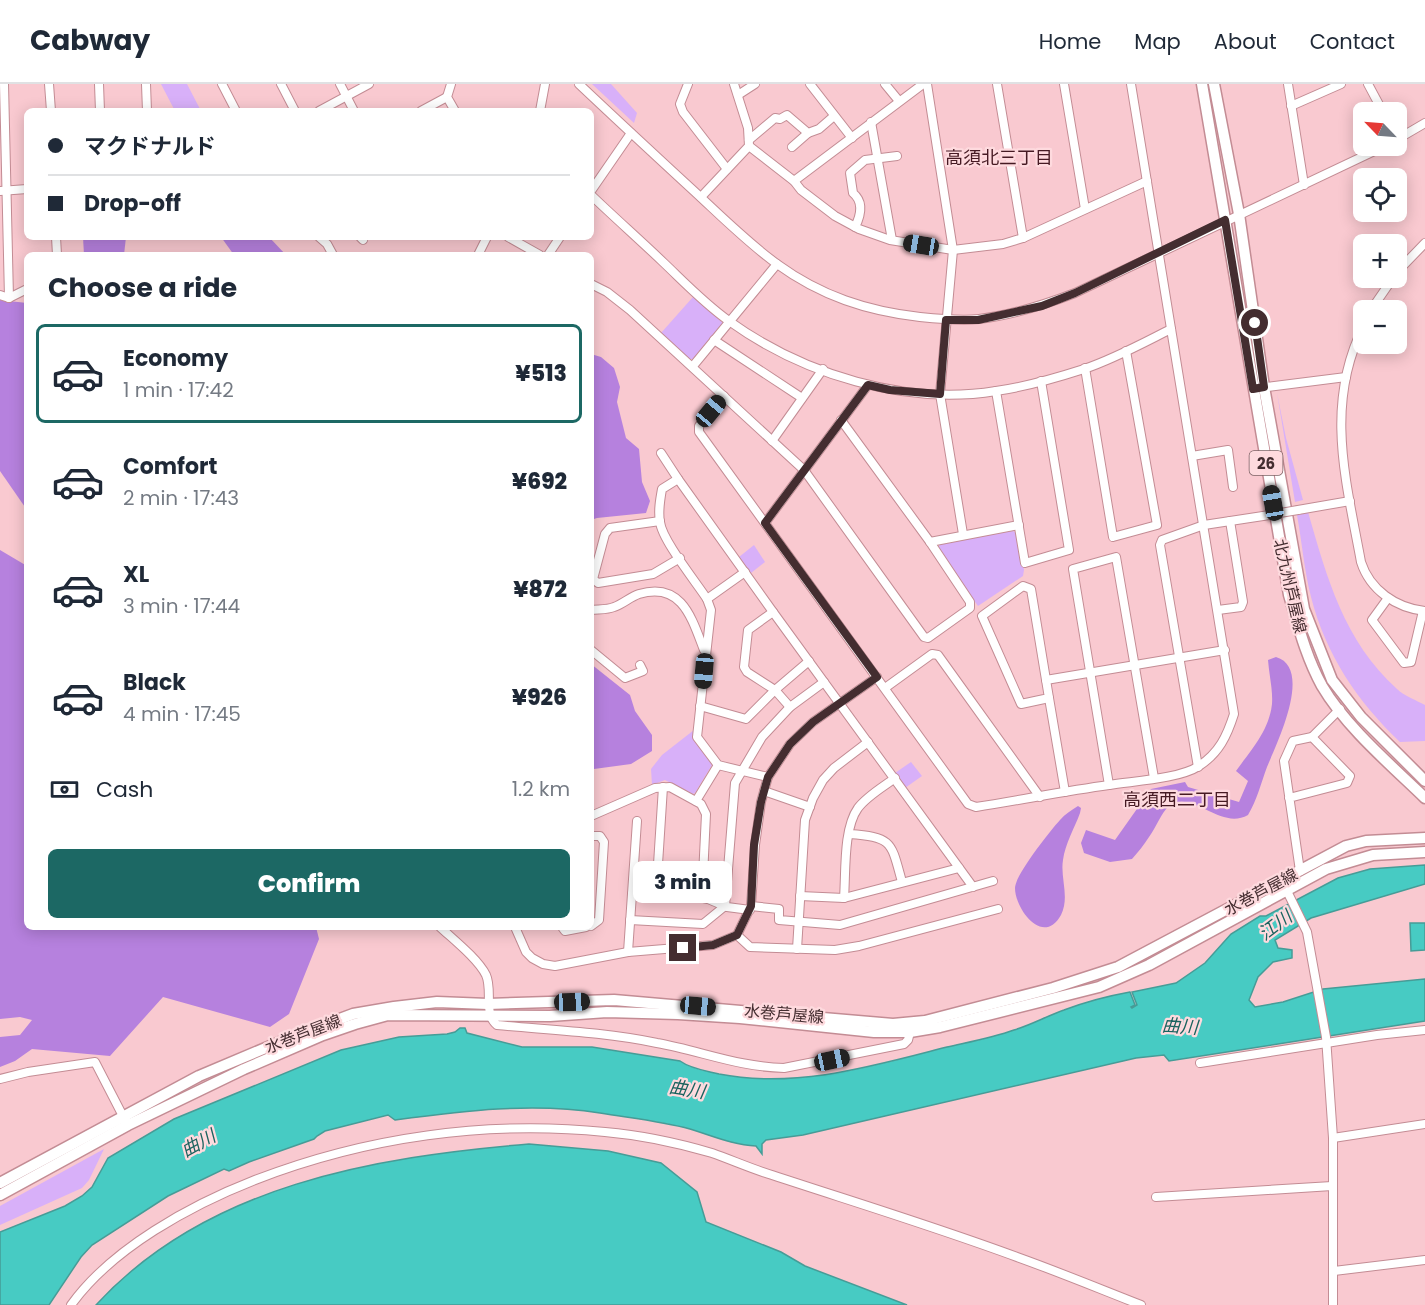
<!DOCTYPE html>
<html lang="en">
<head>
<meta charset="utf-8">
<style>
  :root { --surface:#fff; --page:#f2f2f3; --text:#1f2937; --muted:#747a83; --line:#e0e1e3; --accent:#1c6864 }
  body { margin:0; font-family:Poppins,"Noto Sans JP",sans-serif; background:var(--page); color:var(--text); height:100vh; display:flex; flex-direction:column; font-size:22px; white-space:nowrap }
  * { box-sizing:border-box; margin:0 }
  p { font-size:20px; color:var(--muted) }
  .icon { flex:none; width:33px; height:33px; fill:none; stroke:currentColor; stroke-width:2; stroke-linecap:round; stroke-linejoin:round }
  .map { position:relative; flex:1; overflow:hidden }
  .side { position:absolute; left:24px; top:168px; width:570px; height:678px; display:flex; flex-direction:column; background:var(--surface); border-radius:9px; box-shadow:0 3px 15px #0003 }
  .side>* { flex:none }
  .top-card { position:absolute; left:24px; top:24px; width:570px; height:132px; border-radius:9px; box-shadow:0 3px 15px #0003; display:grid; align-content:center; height:132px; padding:0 24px; background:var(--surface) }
  .needle { width:39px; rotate:295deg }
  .controls { position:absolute; left:1353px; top:18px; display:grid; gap:12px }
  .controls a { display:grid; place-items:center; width:54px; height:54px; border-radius:9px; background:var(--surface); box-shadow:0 3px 15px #0003; font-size:30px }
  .end { position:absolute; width:27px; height:27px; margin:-14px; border:8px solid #442d30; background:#fff; box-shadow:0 0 0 3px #fff }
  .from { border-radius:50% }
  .bubble { position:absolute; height:42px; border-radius:9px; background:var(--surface); box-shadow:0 3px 15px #0003; font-size:20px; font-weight:800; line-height:42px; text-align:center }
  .car { position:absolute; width:18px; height:36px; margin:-18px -9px; border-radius:8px; box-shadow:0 0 4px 2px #0007; background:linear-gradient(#222 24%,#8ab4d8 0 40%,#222 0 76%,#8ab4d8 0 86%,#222 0) }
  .top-card b { display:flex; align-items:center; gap:21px; height:57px; font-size:22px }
  .top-card b+b { border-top:2px solid var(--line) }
  .top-card i { width:15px; height:15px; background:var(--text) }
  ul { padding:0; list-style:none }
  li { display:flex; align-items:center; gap:18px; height:99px; margin:0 12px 9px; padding:0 12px; border:3px solid transparent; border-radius:9px }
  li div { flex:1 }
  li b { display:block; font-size:22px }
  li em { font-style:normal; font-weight:800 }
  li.selected { border-color:var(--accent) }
  li>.icon { width:54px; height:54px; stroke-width:1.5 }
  h2 { padding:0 24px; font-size:27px; line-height:72px }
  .pay { display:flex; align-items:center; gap:15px; height:66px; padding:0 24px; font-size:22px }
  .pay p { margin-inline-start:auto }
  .primary-button { display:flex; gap:12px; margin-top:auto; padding:12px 24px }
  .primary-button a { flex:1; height:69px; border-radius:9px; background:var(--accent); color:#fff; font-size:24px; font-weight:800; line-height:69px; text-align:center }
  header { display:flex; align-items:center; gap:36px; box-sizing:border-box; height:84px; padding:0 30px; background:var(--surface); border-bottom:2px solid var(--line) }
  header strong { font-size:28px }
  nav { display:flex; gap:33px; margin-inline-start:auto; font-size:21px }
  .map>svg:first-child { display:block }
  .green { fill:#d8b0f9 }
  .forest { fill:#b681de }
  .water { fill:#47cbc3; stroke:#469c97; stroke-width:1.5 }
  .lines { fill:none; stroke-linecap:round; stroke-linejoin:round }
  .minor-casing { stroke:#c38c94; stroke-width:10 }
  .major-casing { stroke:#c38c94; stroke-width:13 }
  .minor { stroke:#fff; stroke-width:8 }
  .major { stroke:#fff; stroke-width:10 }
  .minor-bridge-casing { stroke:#c38c94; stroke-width:10; stroke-linecap:butt }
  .minor-bridge { stroke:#fff; stroke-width:8 }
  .route { stroke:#442d30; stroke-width:8 }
  .labels { text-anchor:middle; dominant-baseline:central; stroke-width:4.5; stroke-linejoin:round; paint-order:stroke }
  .shield { fill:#fedade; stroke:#7c6164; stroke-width:1.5 }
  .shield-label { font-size:15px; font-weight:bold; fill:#442d30 }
  .street-label { font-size:16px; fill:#442d30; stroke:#fedade }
  .neighbourhood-label { font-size:18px; fill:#461a23; stroke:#fedade }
  .water-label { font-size:18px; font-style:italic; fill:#1a625e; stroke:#fedade }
</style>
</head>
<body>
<header>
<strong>Cabway</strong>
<nav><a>Home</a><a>Map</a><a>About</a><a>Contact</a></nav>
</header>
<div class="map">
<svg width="1425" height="1221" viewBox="0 0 1425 1221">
  <rect width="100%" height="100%" fill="#f9c9d0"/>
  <g class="green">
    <path d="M 161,0 L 187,0 L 201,27 L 175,27 Z"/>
    <path d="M 592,0 L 611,0 L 637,29 L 634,39 Z"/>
    <path d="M 693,213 L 722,238 L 722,241 L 694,275 L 689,275 L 661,249 Z"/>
    <path d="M 1277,309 L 1286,354 L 1303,416 L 1295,418 Z"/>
    <path d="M 1308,428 C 1327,494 1344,557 1397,605 C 1404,612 1416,616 1425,621 L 1425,657 L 1400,658 C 1357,617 1326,571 1311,513 C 1304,486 1302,458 1297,431 Z"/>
    <path d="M 1013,447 L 1018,450 L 1024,486 L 1023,492 L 978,522 L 938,465 L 940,459 Z"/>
    <path d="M 754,461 L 765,478 L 751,489 L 739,473 Z"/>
    <path d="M 694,646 L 694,654 L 712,681 L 695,709 L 693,710 L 665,696 L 652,701 L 651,685 L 662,671 Z"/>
    <path d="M 911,678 L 922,692 L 905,704 L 895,689 Z"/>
    <path d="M 104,1065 L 89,1096 L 82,1104 L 0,1141 L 0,1122 Z"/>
  </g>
  <g class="forest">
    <path d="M 83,153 L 126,153 L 124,171 L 84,171 Z"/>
    <path d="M 221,153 L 269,153 L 286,171 L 234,171 Z"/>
    <path d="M 0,216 L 27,219 L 27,426 L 0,387 Z"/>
    <path d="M 591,270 L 601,273 L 614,284 L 620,303 L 617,318 L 626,354 L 639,365 L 642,398 L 650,417 L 646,429 L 597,434 L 591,436 Z"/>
    <path d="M 0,466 L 27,482 L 27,843 L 316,843 L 319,855 L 289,930 L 270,943 L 163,913 L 110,972 L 32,965 L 15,977 L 0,983 L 0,953 L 20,951 L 32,936 L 20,933 L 0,935 Z"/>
    <path d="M 1276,573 C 1314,584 1276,661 1267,683 C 1261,699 1257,716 1248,731 C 1220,747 1193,705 1169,722 C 1161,729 1156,744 1149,753 C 1144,761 1138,768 1132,775 L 1110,778 L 1084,769 L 1081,759 L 1086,746 L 1115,756 L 1151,705 L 1185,698 L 1188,703 L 1239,718 L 1248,697 L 1236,687 C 1251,666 1269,647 1272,620 C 1273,606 1269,590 1268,576 Z"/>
    <path d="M 591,580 L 630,611 L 635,627 L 652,651 L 652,667 L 631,680 L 594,685 L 591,689 Z"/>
    <path d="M 1078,722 L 1081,724 L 1080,729 C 1075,743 1065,760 1063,776 C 1060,794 1070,813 1061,831 C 1043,863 1015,825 1015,804 C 1015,791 1050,747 1060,736 C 1065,730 1072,726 1078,722 Z"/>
  </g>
  <g class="water">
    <path d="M 1425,781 L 1425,800 L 1311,834 L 1275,856 L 1278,864 L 1292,866 L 1292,874 L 1273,878 L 1258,893 L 1249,916 L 1255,923 L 1283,918 L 1323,905 L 1425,895 L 1425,937 L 1169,977 L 1164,971 L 1136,974 L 803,1051 L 766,1056 L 762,1060 L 762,1070 L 756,1062 C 733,1061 713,1052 690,1045 C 661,1037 630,1034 600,1029 C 532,1018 463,1027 395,1036 L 388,1031 L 325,1047 L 317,1052 L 314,1055 L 249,1078 L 229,1087 L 224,1085 L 168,1112 L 92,1161 L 81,1173 L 49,1221 L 0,1221 L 0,1148 L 65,1122 L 82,1112 L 92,1103 L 108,1074 L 174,1035 L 341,966 L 399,953 L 447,950 L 455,948 L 460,944 L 465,944 L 467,949 L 522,963 L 592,963 L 680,977 C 691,985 707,987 719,990 C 796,1005 873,982 947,963 C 969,958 992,954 1014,946 C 1031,941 1047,932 1064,926 C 1085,918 1108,912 1130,908 L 1135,921 L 1131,923 L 1132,924 L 1137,921 L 1132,908 L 1176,899 L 1205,879 L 1231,850 L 1260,832 L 1266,832 L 1338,794 L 1370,785 Z"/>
    <path d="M 1425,839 L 1425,866 L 1411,867 L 1410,839 Z"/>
    <path d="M 529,1060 L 608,1067 L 661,1079 L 697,1108 L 706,1138 L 781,1168 L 805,1182 L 907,1221 L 96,1221 C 206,1101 374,1073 529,1060 Z"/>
  </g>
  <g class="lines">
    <defs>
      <g id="minor">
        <path d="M 4,0 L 9,214"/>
        <path d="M 49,0 L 51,27"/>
        <path d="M 99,0 L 100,27"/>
        <path d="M 146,0 L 147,27"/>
        <path d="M 222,0 L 236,27"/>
        <path d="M 281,0 L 295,27"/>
        <path d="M 340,0 L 354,27"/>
        <path d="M 451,0 L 447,13 L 455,27"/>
        <path d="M 579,0 C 617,36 656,72 695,108 C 722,133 748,159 777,180 C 821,212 867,227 920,233 C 940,235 960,237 979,235 C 1012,231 1044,221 1075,209 L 1385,62"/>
        <path d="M 688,0 L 680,20 L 683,28 L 727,85"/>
        <path d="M 810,0 L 852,54"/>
        <path d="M 885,0 L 899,17"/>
        <path d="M 927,0 L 953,166 L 940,310 L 963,450"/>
        <path d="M 997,0 L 1023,154"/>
        <path d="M 1064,0 L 1085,125"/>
        <path d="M 1288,0 L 1304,101"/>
        <path d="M 1368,0 L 1383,28"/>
        <path d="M 738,11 L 755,0"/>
        <path d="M 1291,22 L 1341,0"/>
        <path d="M 319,27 L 369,0"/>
        <path d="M 421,27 L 447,13"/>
        <path d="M 540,27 L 545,0"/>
        <path d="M 871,38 L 892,156"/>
        <path d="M 749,56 L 775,34 L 780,35 L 787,31 L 808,49 L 819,45 L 834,32"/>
        <path d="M 1396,56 L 1425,39"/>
        <path d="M 749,62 L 794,97 L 801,106 L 835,132 L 859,145 L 890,156 L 953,166 L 1003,160 L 1023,154 L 1147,97"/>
        <path d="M 792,63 L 808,49"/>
        <path d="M 794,97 L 923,0"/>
        <path d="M 0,107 L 27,105"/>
        <path d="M 591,107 L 631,49"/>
        <path d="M 591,111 C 615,134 640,156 664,179 C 685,199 705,220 729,237 C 803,290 905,322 996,307 C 1025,303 1056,294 1084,285 C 1114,275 1143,259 1171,245"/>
        <path d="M 701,113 L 749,62 L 748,44 L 734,0"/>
        <path d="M 855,143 C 861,131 864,118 853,109 L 850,89 L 865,76 L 897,72"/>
        <path d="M 56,153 L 57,171"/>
        <path d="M 319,153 L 327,160 L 333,171"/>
        <path d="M 360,153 L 363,156"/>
        <path d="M 508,153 L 540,171"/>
        <path d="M 478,171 L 487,153"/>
        <path d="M 548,171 L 560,153"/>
        <path d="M 1396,189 L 1425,159"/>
        <path d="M 591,200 L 607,208 L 630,226 L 804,386 L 924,553 L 928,554 L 970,524 L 970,518 L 930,458 L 841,336"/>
        <path d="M 0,211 L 9,214 L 27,205"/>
        <path d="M 1371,226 L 1393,194"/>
        <path d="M 1364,241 C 1324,320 1346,396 1361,478 C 1370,506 1396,524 1425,527"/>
        <path d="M 714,256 L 802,314"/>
        <path d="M 693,282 L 777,180"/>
        <path d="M 1085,284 L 1113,453 L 1157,441 L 1126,267"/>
        <path d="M 1259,304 L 1346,293"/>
        <path d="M 996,307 L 1025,479 L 1069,466 L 1041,297"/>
        <path d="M 724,312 L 699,342 L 699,348 L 968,720 L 976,723 C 1021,716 1065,707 1109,701 C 1133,697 1179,695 1199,682 C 1219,669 1227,652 1234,630 L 1131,0"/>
        <path d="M 772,357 L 823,285"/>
        <path d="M 661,369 L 678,395 L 773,528 L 973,803"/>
        <path d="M 1192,372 L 1228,366 L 1233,403"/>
        <path d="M 678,395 L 662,405 C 660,416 658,427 660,438 C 662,456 696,498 707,515 L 711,526 L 697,653 L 718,681 L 768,693"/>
        <path d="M 1298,426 L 1350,417"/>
        <path d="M 660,437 L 610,444 L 605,450 L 593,495 L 598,499 L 653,490 L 680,474"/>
        <path d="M 765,439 L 868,301"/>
        <path d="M 930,458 L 1019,441"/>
        <path d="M 1023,502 L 1031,505 L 1049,614 L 1021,620 L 982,532 Z"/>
        <path d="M 1388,514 L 1372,536 L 1404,579 L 1411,578 L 1423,527"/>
        <path d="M 707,515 L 745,488"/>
        <path d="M 591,526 C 598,525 607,526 614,523 C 623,520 630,513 639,510 C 682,497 692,535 704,566"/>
        <path d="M 1218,526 L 1241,523 L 1243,518 L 1230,437"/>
        <path d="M 773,528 L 748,546 L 744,583 L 747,588 L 775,606 L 790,623"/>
        <path d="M 591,566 L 625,594 L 643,587 L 640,581"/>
        <path d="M 1046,596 L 1225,566"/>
        <path d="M 885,604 L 932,570 L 938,571 L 1040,713"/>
        <path d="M 1049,614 L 1065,708"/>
        <path d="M 700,622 L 746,635 L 775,606 L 809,577"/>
        <path d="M 1312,653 L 1340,625"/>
        <path d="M 1198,683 L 1160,461 L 1162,456 L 1204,441 L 1263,432"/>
        <path d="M 1109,701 L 1073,485 L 1116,473 L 1154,694"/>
        <path d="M 764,707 L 810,723"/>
        <path d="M 1289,714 L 1347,699 L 1350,692 L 1312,653 L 1293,657 L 1284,677 L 1300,787"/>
        <path d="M 696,717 L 718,681"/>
        <path d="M 591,732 L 655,704 L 670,703 L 701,720 L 706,730 L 702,813"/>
        <path d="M 849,750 C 893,753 891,758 902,798"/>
        <path d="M 591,752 L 600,752 L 604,758 L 599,836 L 591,842"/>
        <path d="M 1286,805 L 1307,848 L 1326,953 L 1333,1054 L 1333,1221"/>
        <path d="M 632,810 L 689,811 L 708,815 L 727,823 L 750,826"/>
        <path d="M 656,811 L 663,703"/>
        <path d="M 800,812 L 844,814 L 959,784"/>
        <path d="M 844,814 C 846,788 843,745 858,724 C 867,712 883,703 895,694"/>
        <path d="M 751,822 L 779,825 L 779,836 L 840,841 L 993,797"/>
        <path d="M 630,836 L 703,840 L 725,822 L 735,699 L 762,653 L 790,623 L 824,598"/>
        <path d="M 440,843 C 454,856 478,875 486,891 C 493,906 483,930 497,941 C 550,946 604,948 657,959 C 701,967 739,983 784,984 L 904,960 L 908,956 L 910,948"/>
        <path d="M 515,843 L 526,868 L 532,874 L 543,880 L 555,882 L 628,868 L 713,861 L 737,851 L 751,822 L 755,761 L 761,718 L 768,693 L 790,660 L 813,638 L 877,593"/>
        <path d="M 562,843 L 565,847 L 586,843"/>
        <path d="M 737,851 L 750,863 L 835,866 L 859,862 L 998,825"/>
        <path d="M 797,865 L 805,736 L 813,714 L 823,696 L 834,684 L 868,658"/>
        <path d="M 628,868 L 637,737"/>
        <path d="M 1200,979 L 1377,951 L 1425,946"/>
        <path d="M 0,995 L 28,988 L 95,978 L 126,1038"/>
        <path d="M 1333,1054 L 1425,1040"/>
        <path d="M 1156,1113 L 1332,1102"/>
        <path d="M 1334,1187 L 1425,1176"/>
        <path d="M 71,1221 C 112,1164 191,1121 255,1096 C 366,1053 487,1036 605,1048 C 640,1051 678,1059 712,1069 C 732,1076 752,1085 772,1091 C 854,1118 936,1143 1017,1173 C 1059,1188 1100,1205 1141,1221"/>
      </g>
      <g id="major">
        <path d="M 1202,0 L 1289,511 C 1298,541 1306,573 1322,602 C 1346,643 1391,681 1425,714"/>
        <path d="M 1214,0 L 1239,130 L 1264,303 L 1304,525 L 1332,596 L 1361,633 L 1425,697"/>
        <path d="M 0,1099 L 199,992 L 294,952 L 353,930 L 394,923 L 437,918 L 488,920 L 614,916 L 893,940 L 925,937 L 1053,904 L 1118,883 L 1346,762 L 1366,757 L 1425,754"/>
        <path d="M 0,1111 L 128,1041 L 244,985 L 323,951 L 355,940 L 388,931 L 550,932 L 607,928 L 678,930 L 740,934 L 874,948 L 910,948 L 940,943 L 1099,903 L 1149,881 L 1326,785 L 1373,771 L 1425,768"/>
      </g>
    </defs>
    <use href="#minor" class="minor-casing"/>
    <use href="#major" class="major-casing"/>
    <use href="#minor" class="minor"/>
    <use href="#major" class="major"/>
    <defs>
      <path id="minor-bridge" d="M 1263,432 L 1298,426"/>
    </defs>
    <use href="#minor-bridge" class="minor-bridge-casing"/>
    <use href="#minor-bridge" class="minor-bridge"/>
  </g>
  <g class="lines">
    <path class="route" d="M 683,864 L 713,861 L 737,851 L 751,822 L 754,761 L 761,718 L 768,693 L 790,660 L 813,638 L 877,593 L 765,439 L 868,301 L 890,306 L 940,310 L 946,236 L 978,236 L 1042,222 L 1075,209 L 1225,136 L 1253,305 L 1264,303 L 1255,239"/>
  </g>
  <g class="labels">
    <rect class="shield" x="1249.5" y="367" width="33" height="24" rx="4.5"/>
    <g class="shield-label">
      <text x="1266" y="379">26</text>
    </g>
    <g class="street-label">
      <text transform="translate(1290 502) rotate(77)">北九州芦屋線</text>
      <text transform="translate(1261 808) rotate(-28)">水巻芦屋線</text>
      <text transform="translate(784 930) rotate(5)">水巻芦屋線</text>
      <text transform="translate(303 950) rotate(-21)">水巻芦屋線</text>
    </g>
    <g class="neighbourhood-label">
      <text x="999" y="73">高須北三丁目</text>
      <text x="1177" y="715">高須西二丁目</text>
    </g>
    <g class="water-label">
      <text transform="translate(1275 841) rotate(-37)">江川</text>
      <text transform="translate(1180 942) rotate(4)">曲川</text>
      <text transform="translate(687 1005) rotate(9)">曲川</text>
      <text transform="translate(198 1059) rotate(-29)">曲川</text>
    </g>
  </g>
</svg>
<div class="controls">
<a><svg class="needle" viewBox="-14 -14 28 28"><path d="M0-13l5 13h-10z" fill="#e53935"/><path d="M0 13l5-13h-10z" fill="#747a83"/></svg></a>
<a><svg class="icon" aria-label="locate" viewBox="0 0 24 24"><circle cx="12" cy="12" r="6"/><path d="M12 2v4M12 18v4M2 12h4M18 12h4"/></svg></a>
<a>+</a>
<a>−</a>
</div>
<i class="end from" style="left:1255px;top:239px"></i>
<i class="end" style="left:683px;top:864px"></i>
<div class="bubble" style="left:633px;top:777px;width:99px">3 min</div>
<i class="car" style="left:921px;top:161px;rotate:279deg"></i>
<i class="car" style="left:711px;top:327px;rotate:40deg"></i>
<i class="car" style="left:1273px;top:419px;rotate:350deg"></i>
<i class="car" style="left:704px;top:587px;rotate:185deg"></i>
<i class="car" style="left:572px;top:918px;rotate:88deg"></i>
<i class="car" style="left:698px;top:922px;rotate:95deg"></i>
<i class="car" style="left:832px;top:976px;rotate:78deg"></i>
<div class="top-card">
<b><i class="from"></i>マクドナルド</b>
<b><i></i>Drop-off</b>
</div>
<section class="side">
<h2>Choose a ride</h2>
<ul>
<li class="selected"><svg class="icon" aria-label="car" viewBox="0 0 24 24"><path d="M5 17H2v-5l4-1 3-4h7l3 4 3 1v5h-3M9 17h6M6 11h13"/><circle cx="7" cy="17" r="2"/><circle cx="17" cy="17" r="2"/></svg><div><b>Economy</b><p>1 min · 17:42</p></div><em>¥513</em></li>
<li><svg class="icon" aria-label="car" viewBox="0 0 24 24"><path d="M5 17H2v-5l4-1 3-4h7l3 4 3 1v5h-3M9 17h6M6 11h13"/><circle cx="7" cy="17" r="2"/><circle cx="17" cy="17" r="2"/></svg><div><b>Comfort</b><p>2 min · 17:43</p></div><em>¥692</em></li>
<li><svg class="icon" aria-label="car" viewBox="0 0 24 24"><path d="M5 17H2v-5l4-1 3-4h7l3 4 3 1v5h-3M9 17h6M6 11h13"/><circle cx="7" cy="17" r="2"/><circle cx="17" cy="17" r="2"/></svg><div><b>XL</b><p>3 min · 17:44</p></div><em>¥872</em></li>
<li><svg class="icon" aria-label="car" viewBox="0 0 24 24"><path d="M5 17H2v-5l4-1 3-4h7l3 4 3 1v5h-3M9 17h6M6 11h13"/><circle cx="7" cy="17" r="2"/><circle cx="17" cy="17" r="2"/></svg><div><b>Black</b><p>4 min · 17:45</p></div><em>¥926</em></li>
</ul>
<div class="pay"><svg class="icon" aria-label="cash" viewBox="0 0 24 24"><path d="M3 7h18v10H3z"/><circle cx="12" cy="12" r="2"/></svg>Cash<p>1.2 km</p></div>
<div class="primary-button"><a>Confirm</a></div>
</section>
</div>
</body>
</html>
